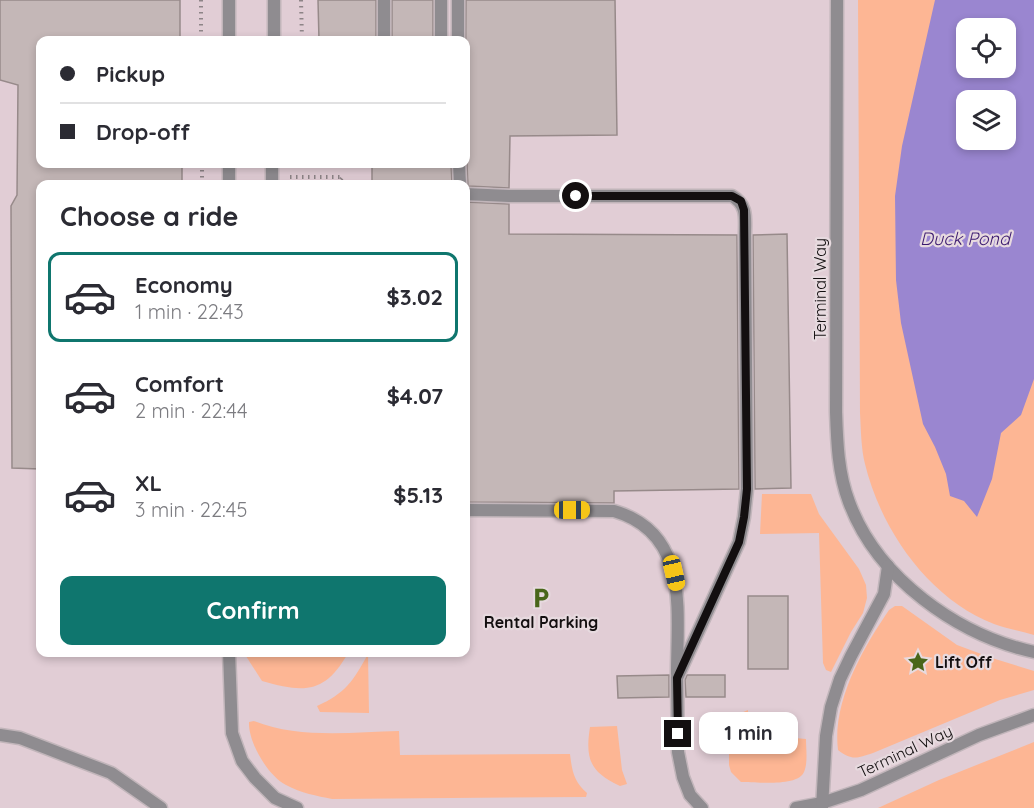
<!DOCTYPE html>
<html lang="en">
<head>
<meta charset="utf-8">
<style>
  :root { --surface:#fff; --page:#f7f7f7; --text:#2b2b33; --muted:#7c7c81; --line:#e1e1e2; --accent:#0f766e }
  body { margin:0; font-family:Quicksand,sans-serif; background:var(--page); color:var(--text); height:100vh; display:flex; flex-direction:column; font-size:22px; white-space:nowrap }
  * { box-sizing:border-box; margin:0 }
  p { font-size:20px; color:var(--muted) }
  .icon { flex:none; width:33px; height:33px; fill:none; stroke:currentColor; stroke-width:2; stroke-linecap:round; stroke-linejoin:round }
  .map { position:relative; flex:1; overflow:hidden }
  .panel { position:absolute; left:36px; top:180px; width:434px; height:477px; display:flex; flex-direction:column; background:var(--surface); border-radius:12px; box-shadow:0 3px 9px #0003 }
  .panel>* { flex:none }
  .top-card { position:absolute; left:36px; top:36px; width:434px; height:132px; border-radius:12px; box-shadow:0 3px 9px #0003; display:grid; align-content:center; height:132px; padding:0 24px; background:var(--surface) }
  .tools { position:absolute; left:956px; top:18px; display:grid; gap:12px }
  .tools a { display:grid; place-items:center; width:60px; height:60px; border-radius:12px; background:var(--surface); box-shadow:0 3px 9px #0003; font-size:30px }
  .end { position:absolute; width:27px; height:27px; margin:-14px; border:8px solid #130f10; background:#fff; box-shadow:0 0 0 3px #fff }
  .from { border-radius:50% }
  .bubble { position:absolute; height:42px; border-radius:12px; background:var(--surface); box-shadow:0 3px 9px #0003; font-size:20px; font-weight:700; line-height:42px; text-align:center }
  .car { position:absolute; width:18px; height:36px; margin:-18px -9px; border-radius:8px; box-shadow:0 0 4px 2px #0007; background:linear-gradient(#f5c518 24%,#345 0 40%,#f5c518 0 76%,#345 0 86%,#f5c518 0) }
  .top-card b { display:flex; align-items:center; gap:21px; height:57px; font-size:22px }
  .top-card b+b { border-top:2px solid var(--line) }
  .top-card i { width:15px; height:15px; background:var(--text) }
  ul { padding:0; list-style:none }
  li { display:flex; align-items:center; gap:18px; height:90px; margin:0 12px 9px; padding:0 12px; border:3px solid transparent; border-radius:12px }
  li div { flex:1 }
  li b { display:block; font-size:22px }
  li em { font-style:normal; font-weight:700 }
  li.current { border-color:var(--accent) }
  li>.icon { width:54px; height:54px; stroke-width:1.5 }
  h2 { padding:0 24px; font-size:27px; line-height:72px }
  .primary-button { display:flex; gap:12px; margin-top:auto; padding:12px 24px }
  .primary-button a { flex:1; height:69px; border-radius:12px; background:var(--accent); color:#fff; font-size:24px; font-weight:700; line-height:69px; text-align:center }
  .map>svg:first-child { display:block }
  .built { fill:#e1cdd5; fill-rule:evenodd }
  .green { fill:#fdb694; fill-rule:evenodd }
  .water { fill:#9a86d0; fill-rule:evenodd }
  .building { fill:#c4b7b7; stroke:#978a8a; stroke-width:1.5 }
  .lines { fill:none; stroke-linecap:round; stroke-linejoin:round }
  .lane-casing { stroke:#c1b5ba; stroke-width:15 }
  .path { stroke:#8d8487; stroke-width:4; stroke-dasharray:1.5 4.5; stroke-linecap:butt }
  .lane { stroke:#8f8c90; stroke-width:12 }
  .route { stroke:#130f10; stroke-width:8 }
  .labels { text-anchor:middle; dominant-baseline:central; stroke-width:4.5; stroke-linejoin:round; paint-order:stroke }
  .street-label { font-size:16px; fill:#130f10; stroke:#e7dadf }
  .poi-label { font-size:16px; font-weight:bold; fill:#130f10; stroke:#e7dadf }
  .water-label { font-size:18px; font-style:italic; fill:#3b196f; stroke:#e7dadf }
</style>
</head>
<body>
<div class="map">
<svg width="1034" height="808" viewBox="0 0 1034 808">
  <rect width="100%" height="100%" fill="#e7dadf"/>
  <path class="built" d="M 0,0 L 1034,0 L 1034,808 L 0,808 ZM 966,28 L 1005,28 L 1005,68 L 966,68 ZM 40,40 L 465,40 L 465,164 L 40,164 ZM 966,100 L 1005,100 L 1005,140 L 966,140 ZM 40,184 L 465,184 L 465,652 L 40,652 Z"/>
  <g class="green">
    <path d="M 858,0 L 1034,0 L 1034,635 C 1021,631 1007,629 994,624 C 929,599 881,530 865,464 C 861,448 861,430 860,413 ZM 966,28 L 1005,28 L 1005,68 L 966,68 ZM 966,100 L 1005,100 L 1005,140 L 966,140 Z"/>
    <path d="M 762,494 L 811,494 L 819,514 L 859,569 L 866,585 L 867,598 L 863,613 L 851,632 L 831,672 L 826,670 L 823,663 L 819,533 L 760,534 Z"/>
    <path d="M 895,606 L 902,606 L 957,645 L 992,658 L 1034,671 L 1034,690 L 1000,700 L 873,753 C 857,758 852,761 838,750 C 832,702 863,648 889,610 Z"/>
    <path d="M 244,653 L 348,653 C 325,694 304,693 262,681 Z"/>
    <path d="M 368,654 L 369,713 L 320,712 L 317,706 C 346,693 353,681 368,654 Z"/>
    <path d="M 748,710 L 748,723 L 796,723 L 795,738 L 806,739 C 806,749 808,763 804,772 C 798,787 756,782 741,782 L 731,772 L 729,765 L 729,718 Z"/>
    <path d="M 254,721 C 299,739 352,732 399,731 L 400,755 L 570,754 C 572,771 574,782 587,793 L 586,797 L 332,799 C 317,796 301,793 286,785 C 268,776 248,742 249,722 Z"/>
    <path d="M 617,726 L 622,770 L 627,784 L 620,786 C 590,772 585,759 590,727 Z"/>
    <path d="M 1034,742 L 1034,808 L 878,808 L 939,780 Z"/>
  </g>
  <path class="water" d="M 935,0 L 1034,0 L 1034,379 L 1021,415 L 1001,433 L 992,479 L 977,517 L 964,501 L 950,496 L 946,474 L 935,447 L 923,424 L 901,323 L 896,280 L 895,196 L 902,146 ZM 966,28 L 1005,28 L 1005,68 L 966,68 ZM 966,100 L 1005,100 L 1005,140 L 966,140 Z"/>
  <g class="building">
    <path d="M 0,0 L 180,0 L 180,40 L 40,40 L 40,164 L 182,164 L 182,184 L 40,184 L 40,469 L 12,468 L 11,206 L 17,195 L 18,85 L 0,80 Z"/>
    <path d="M 318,0 L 376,0 L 376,40 L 319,40 Z"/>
    <rect x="392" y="0" width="41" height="40"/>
    <path d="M 466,0 L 615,0 L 617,135 L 510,136 L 509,188 L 468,186 L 467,164 L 465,159 Z"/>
    <path d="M 372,164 L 451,164 L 452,184 L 372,184 Z"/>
    <path d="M 465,202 L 509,204 L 509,234 L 737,235 L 739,489 L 614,491 L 614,503 L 465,502 Z"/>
    <path d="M 787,234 L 791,488 L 755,489 L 753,235 Z"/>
    <rect x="748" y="596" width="40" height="73"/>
    <path d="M 669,675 L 669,697 L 618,698 L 617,676 Z"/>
    <path d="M 687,675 L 725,675 L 725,697 L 686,697 L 685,680 Z"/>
  </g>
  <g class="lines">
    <defs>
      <g id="lane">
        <path d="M 229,0 L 229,40"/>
        <path d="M 384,0 L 384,40"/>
        <path d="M 441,0 L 441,40"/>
        <path d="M 458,0 L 458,40"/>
        <path d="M 837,0 L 836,412 C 837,442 838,473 849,502 C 877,578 957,635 1034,652"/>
        <path d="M 274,40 L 274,0"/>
        <path d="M 229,164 L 229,184"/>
        <path d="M 459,164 L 460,184"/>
        <path d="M 272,184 L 272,164"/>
        <path d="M 465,194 L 509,196 L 732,196 C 748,205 745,219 745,235 L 747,489 L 744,517 L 739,542 L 677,678 L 678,752 L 683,777 L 690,795 L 702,808"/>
        <path d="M 465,510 L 614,511 C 690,533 677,611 677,674"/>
        <path d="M 229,652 L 232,733 L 242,761 L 255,778 L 275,798 L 297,808"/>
        <path d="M 0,735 L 20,738 L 111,773 L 161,808"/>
        <path d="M 796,808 L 822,803 L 861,790 L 979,735 L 1034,715"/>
        <path d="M 822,808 L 826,736 L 831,707 L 840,679 L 851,656 L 884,594 L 888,566"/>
      </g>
    </defs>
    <use href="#lane" class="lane-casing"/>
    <g class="path">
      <path d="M 201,0 L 201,40"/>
      <path d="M 301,0 L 302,40"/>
      <path d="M 202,164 L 202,184"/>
      <path d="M 290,177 L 343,177"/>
      <path d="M 337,184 L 343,177"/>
      <path d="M 294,652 L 294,655"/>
    </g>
    <use href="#lane" class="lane"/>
  </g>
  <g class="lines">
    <path class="route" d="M 576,196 L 732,196 L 741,201 L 744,210 L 747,489 L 744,517 L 739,542 L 677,678 L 678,734"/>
  </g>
  <defs>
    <symbol id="parking-bare" viewBox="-9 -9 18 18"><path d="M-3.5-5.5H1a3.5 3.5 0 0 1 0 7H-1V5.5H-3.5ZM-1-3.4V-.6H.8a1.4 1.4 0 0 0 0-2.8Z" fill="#49661a" stroke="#e7dadf" stroke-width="2.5" paint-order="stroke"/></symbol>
    <symbol id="sight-bare" viewBox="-9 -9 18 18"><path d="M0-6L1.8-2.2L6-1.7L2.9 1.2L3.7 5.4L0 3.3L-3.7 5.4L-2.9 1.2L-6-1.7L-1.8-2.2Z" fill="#49661a" stroke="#e7dadf" stroke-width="2.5" paint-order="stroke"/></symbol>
  </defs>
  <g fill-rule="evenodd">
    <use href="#parking-bare" x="526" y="583" width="30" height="30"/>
    <use href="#sight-bare" x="903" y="647" width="30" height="30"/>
  </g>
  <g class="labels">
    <g class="street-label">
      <text transform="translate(820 289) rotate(-90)">Terminal Way</text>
      <text transform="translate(905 751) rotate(-25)">Terminal Way</text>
    </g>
    <g class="poi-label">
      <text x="541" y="622">Rental Parking</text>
      <text x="935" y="662" text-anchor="start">Lift Off</text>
    </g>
    <g class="water-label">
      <text x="965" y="238">Duck Pond</text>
    </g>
  </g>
</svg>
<div class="tools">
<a><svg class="icon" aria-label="locate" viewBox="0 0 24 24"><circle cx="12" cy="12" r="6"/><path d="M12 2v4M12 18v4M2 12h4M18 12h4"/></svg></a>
<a><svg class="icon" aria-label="layers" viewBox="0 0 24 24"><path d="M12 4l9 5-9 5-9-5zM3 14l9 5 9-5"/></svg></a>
</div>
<i class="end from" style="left:576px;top:196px"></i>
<i class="end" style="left:678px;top:734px"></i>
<div class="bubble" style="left:699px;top:712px;width:99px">1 min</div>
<i class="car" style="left:572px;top:510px;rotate:90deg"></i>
<i class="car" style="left:674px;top:573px;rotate:167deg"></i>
<div class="top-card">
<b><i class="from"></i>Pickup</b>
<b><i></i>Drop-off</b>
</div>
<section class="panel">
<h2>Choose a ride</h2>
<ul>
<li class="current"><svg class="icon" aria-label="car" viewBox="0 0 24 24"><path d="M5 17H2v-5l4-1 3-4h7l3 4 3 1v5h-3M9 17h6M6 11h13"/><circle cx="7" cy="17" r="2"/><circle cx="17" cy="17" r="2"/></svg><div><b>Economy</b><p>1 min · 22:43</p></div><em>$3.02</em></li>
<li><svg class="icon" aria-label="car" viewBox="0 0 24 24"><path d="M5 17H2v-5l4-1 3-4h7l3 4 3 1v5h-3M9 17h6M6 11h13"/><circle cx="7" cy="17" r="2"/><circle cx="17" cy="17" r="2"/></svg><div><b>Comfort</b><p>2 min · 22:44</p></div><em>$4.07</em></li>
<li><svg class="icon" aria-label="car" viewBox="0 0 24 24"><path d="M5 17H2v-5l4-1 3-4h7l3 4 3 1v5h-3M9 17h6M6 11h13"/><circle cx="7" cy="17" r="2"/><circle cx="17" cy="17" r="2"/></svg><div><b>XL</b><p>3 min · 22:45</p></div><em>$5.13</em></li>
</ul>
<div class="primary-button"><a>Confirm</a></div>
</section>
</div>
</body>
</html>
